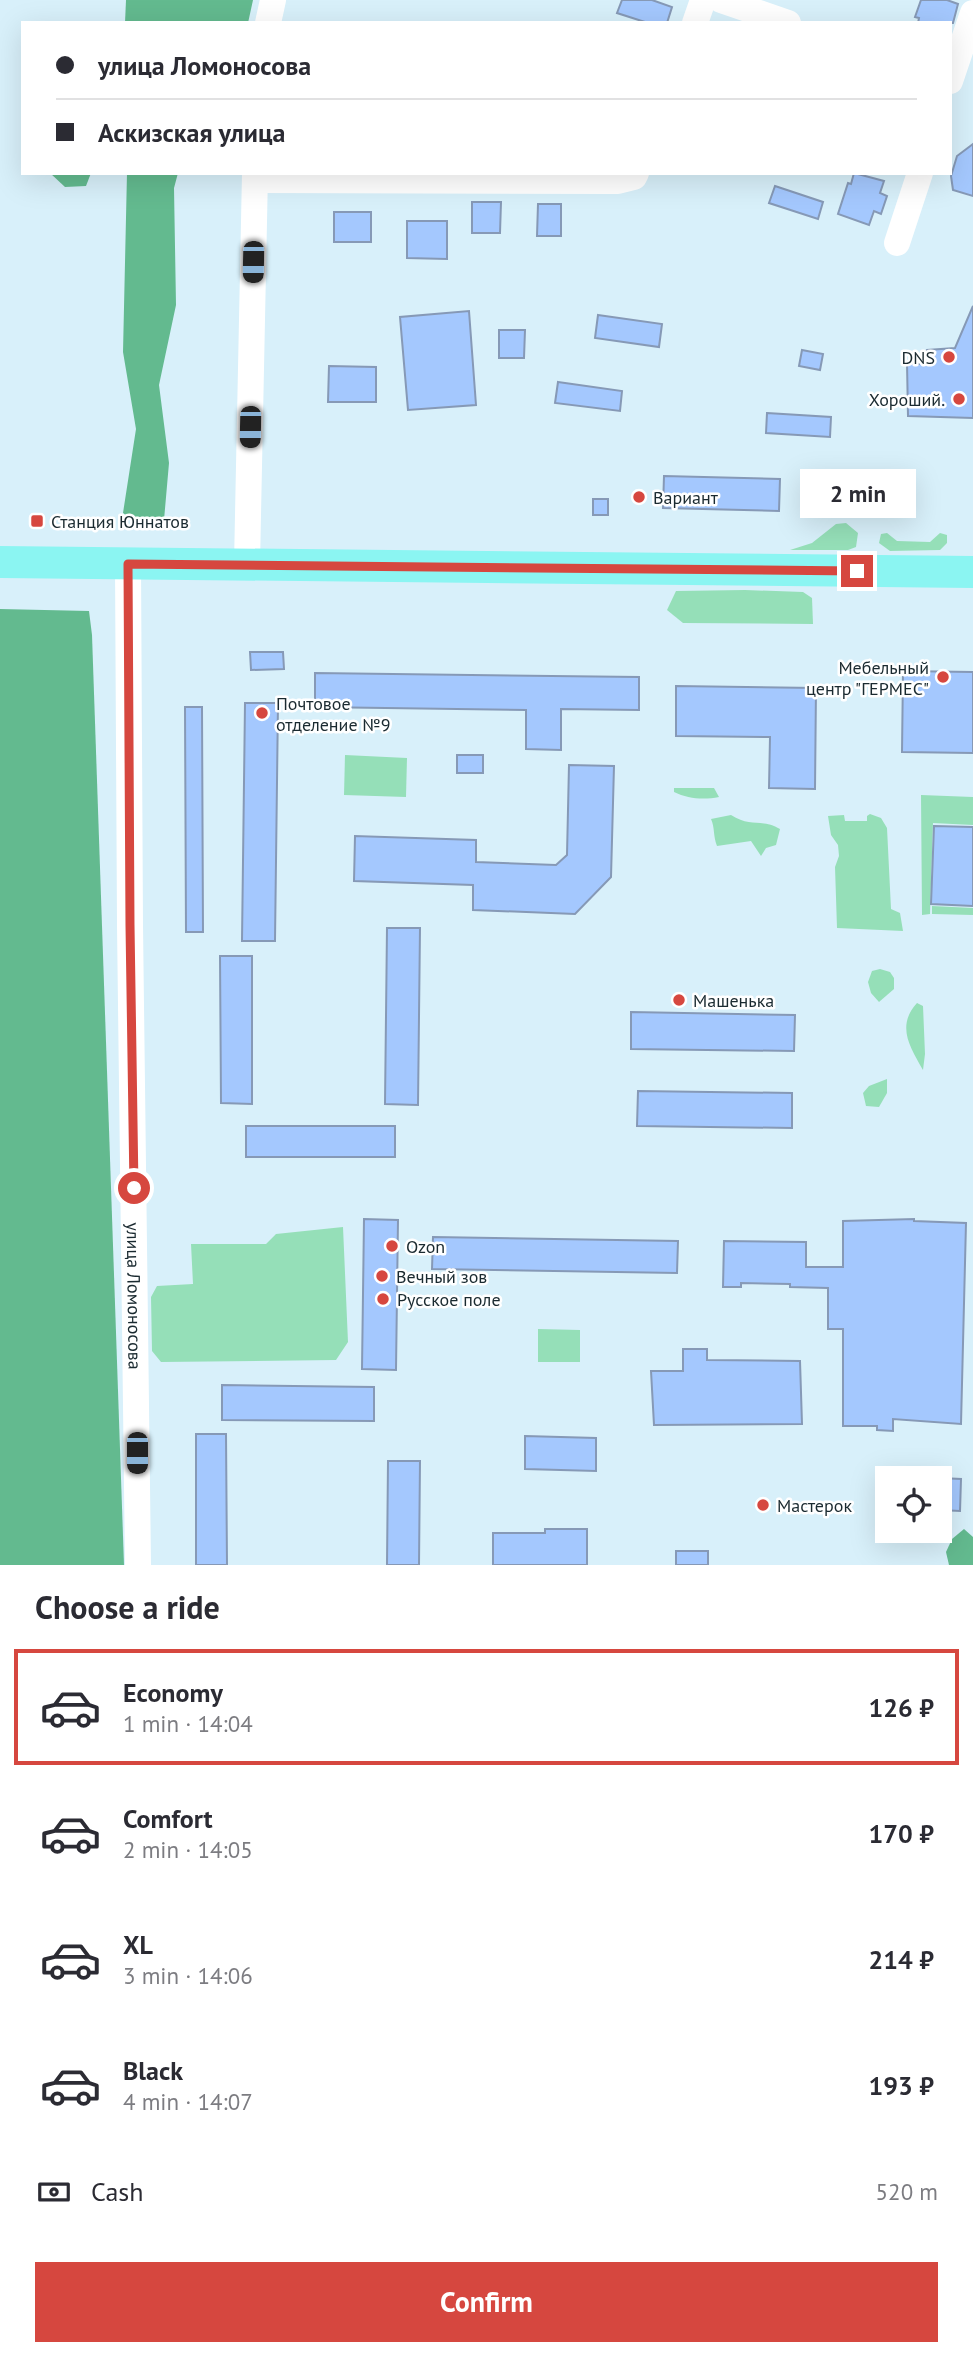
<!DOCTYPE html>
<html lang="en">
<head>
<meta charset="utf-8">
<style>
  :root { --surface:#fff; --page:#f7f7f7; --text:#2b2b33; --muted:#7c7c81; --line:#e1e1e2; --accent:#d6473f }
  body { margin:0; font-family:"PT Sans",sans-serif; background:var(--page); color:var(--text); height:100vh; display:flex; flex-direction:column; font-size:26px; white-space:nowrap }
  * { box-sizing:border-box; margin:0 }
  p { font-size:23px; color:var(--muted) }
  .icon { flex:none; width:38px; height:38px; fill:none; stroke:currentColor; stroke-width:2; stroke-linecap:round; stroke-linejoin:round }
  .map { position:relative; height:1565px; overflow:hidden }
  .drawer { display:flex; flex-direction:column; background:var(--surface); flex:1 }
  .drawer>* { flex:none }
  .banner { position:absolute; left:21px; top:21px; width:931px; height:154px; border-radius:0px; box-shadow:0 7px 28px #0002; display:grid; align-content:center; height:154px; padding:0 35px; background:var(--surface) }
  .buttons { position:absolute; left:875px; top:1466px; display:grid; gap:14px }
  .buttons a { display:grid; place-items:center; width:77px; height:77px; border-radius:0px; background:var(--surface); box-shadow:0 7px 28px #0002; font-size:35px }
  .end { position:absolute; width:32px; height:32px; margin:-16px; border:9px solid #d6473f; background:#fff; box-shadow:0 0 0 4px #fff }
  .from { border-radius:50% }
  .bubble { position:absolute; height:49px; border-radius:0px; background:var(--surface); box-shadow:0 7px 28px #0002; font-size:23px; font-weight:600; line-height:49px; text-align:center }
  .car { position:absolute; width:21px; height:42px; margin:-21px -10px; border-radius:9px; box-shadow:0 0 5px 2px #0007; background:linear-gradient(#222 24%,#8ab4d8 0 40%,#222 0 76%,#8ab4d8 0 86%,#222 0) }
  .banner b { display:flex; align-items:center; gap:24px; height:66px; font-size:26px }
  .banner b+b { border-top:2px solid var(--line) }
  .banner i { width:18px; height:18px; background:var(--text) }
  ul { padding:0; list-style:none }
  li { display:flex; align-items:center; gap:21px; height:116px; margin:0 14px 10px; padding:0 21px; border:4px solid transparent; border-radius:0px }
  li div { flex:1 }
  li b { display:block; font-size:26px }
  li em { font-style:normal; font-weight:600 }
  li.active { border-color:var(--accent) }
  li>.icon { width:63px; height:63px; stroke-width:1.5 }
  h2 { padding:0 35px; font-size:32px; line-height:84px }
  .pay { display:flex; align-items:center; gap:18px; height:77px; padding:0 35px; font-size:26px }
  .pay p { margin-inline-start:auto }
  .cta { display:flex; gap:14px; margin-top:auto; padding:14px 35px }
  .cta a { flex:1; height:80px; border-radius:0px; background:var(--accent); color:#fff; font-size:28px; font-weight:600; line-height:80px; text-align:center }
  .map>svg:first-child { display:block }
  .green { fill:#95dfb8 }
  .forest { fill:#63ba8f }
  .building { fill:#a4c8fe; stroke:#8699b6; stroke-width:2 }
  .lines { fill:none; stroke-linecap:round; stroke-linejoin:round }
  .minor { stroke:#fff; stroke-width:26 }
  .major { stroke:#8bf5f2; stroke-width:32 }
  .route { stroke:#d6473f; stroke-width:9 }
  .poi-dot { fill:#d6473f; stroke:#fff; stroke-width:2.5 }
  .labels { text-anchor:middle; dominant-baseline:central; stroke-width:5; stroke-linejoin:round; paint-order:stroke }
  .poi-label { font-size:18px; fill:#1a2a30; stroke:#fff; text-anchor:start }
  .street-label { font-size:18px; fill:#1a2a30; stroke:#fff }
</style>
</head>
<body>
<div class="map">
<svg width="973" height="1565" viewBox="0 0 973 1565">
  <rect width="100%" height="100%" fill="#d8f0fa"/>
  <g class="green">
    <path d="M 846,523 L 858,533 L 856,547 L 848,550 L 790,550 L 812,543 L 836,524 Z"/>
    <path d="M 887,533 L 897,541 L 930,542 L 940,533 L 947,535 L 947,543 L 940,550 L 890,551 L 879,543 L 881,534 Z"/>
    <path d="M 745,590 L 803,592 L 812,598 L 813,624 L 683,623 L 667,610 L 676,591 Z"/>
    <path d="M 345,755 L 407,758 L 406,797 L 344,795 Z"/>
    <path d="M 674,788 L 714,788 L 719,797 C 704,800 688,799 674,792 Z"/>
    <path d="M 921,795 L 973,797 L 973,825 L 933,823 L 930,914 L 922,915 Z"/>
    <path d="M 870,814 L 881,818 L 887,828 L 891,909 L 900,913 L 903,931 L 837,928 L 835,867 L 839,856 L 838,845 L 831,835 L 828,816 L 844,815 L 845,821 L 867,821 L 867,816 Z"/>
    <path d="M 731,815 C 751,828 762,818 780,829 L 776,845 L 766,848 L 761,856 L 751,841 L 717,846 C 713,836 715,828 711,819 Z"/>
    <path d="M 932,906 L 973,908 L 973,915 L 932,914 Z"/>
    <path d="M 880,969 L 890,972 L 894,978 L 894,989 L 879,1002 L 871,993 L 868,982 L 872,971 Z"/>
    <path d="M 917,1003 L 923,1006 L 925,1054 L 923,1070 C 910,1047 896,1026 917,1003 Z"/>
    <path d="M 887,1079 L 887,1093 L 879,1107 L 866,1106 L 863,1093 L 869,1086 Z"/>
    <path d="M 343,1227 L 348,1342 L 336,1360 L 161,1362 L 152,1351 L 151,1297 L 157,1286 L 193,1284 L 191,1244 L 266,1244 L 276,1234 Z"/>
    <path d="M 538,1329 L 580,1330 L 580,1362 L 538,1362 Z"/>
  </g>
  <g class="forest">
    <path d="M 126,0 L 253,0 L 248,23 L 125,23 Z"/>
    <path d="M 50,173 L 91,173 L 86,186 L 65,187 Z"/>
    <path d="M 127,173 L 178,173 L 174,188 L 176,305 L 159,385 L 169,463 L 164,520 L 140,525 L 123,513 L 136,429 L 123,352 Z"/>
    <path d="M 0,609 L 89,611 L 92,635 L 124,1565 L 0,1565 Z"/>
    <path d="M 964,1529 L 973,1537 L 973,1565 L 949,1565 L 946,1552 L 952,1539 Z"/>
  </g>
  <g class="building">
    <path d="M 622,0 L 652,0 L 672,7 L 667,23 L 648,23 L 617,13 Z"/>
    <path d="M 921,0 L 947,0 L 958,4 L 953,23 L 918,23 L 919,18 L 915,17 Z"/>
    <path d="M 973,144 L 973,196 L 953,190 L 951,176 L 957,156 Z"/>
    <path d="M 854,173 L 884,181 L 880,193 L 887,196 L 881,214 L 874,211 L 869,225 L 838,214 L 848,183 L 851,184 Z"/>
    <path d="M 775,186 L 823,202 L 818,219 L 769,203 Z"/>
    <path d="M 472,202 L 501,202 L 500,233 L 472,233 Z"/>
    <path d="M 538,204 L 561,204 L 561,236 L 537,236 Z"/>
    <rect x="334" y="212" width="37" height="30"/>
    <path d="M 407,221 L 447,221 L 447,259 L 407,258 Z"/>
    <path d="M 973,306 L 973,418 L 908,416 L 907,363 L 919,364 L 927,350 L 955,348 Z"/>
    <path d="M 469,311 L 476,405 L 408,410 L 400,317 Z"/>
    <path d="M 598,315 L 662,324 L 659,347 L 595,338 Z"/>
    <path d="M 499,330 L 525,330 L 524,358 L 499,358 Z"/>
    <path d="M 802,350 L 823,354 L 820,370 L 799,366 Z"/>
    <path d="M 329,366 L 376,367 L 376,402 L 328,402 Z"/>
    <path d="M 558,382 L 622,391 L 620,411 L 555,403 Z"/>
    <path d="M 767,413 L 831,417 L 830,437 L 766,433 Z"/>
    <path d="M 664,476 L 780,479 L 779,511 L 663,508 Z"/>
    <rect x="593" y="499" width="15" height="16"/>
    <path d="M 250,652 L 283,652 L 284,669 L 251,670 Z"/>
    <path d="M 903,671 L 973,672 L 973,753 L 902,752 Z"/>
    <path d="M 315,673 L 639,677 L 639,710 L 561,709 L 561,750 L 526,749 L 526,710 L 315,707 Z"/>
    <path d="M 676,686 L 816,688 L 815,789 L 769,788 L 770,737 L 676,736 Z"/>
    <path d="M 245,703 L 278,703 L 275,941 L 242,941 Z"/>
    <path d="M 185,707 L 202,707 L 203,932 L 186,932 Z"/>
    <rect x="457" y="755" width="26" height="18"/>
    <path d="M 569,765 L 614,766 L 611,877 L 575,914 L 473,910 L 473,885 L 354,881 L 355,836 L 476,840 L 476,862 L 556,865 L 567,855 Z"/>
    <path d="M 934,826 L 973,827 L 973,906 L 931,904 Z"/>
    <path d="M 387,928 L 420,928 L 418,1105 L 385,1104 Z"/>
    <path d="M 220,956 L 252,956 L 252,1104 L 221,1103 Z"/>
    <path d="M 631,1012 L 795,1015 L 794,1051 L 631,1049 Z"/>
    <path d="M 638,1091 L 792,1093 L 792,1128 L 637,1126 Z"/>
    <rect x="246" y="1126" width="149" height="31"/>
    <path d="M 364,1219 L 398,1220 L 396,1370 L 362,1369 Z"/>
    <path d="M 914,1219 L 914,1221 L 966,1223 L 961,1424 L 893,1419 L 893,1431 L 877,1430 L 877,1426 L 843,1426 L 843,1329 L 828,1329 L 828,1288 L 790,1287 L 790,1284 L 741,1283 L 741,1287 L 723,1287 L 724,1241 L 806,1242 L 806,1267 L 843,1267 L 843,1221 Z"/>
    <path d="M 433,1237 L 678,1241 L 677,1273 L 432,1269 Z"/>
    <path d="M 683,1349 L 707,1349 L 707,1360 L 800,1361 L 802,1424 L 654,1425 L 651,1371 L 683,1371 Z"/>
    <path d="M 222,1385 L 374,1387 L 374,1421 L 222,1420 Z"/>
    <path d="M 196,1434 L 226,1434 L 227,1565 L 196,1565 Z"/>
    <path d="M 525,1436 L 596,1438 L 596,1471 L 525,1469 Z"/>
    <path d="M 388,1461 L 420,1461 L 419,1565 L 387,1565 Z"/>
    <path d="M 940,1478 L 961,1479 L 960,1511 L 940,1510 Z"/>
    <path d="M 545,1529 L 587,1529 L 587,1565 L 493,1565 L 493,1533 L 545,1533 Z"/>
    <rect x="676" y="1551" width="32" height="14"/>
  </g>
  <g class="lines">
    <g class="minor">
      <path d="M 721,0 L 788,23"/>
      <path d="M 268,23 L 273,0"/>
      <path d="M 695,23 L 703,0"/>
      <path d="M 950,81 L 973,13"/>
      <path d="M 255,180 L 618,181 L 634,177 L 636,173"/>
      <path d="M 897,243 L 920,173"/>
      <path id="s1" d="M 128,564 L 130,925 L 138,1565"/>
      <path d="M 247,564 L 255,173"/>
    </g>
    <path class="major" d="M 0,562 L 973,572"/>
  </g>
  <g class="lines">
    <path class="route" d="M 134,1188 L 130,925 L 128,564 L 857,571"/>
  </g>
  <g class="poi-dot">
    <circle cx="949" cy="357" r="7"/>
    <circle cx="959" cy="399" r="7"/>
    <circle cx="639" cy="497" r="7"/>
    <rect x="30" y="514" width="14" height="14" rx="3.5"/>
    <circle cx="943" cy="677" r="7"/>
    <circle cx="262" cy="713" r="7"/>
    <circle cx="679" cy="1000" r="7"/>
    <circle cx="392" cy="1246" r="7"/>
    <circle cx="382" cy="1276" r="7"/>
    <circle cx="383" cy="1299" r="7"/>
    <circle cx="763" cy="1505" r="7"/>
  </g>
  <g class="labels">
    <g class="poi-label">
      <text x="935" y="357" text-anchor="end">DNS</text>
      <text x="945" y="399" text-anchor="end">Хороший.</text>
      <text x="653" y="497">Вариант</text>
      <text x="51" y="521">Станция Юннатов</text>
      <text x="929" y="667" text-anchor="end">Мебельный<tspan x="929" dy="21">центр "ГЕРМЕС"</tspan></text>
      <text x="276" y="703">Почтовое<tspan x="276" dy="21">отделение №9</tspan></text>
      <text x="693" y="1000">Машенька</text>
      <text x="406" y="1246">Ozon</text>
      <text x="396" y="1276">Вечный зов</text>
      <text x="397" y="1299">Русское поле</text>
      <text x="777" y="1505">Мастерок</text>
    </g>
    <g class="street-label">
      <text stroke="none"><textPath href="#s1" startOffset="732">улица Ломоносова</textPath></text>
    </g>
  </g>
</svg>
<div class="buttons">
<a><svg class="icon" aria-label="locate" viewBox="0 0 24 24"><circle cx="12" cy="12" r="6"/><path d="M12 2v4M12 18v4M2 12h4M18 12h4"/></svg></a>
</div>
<i class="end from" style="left:134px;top:1188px"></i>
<i class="end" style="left:857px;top:571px"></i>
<div class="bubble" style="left:800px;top:469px;width:116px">2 min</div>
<i class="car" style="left:253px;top:262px;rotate:181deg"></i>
<i class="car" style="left:250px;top:427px;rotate:181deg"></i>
<i class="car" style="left:137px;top:1453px;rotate:180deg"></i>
<div class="banner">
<b><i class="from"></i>улица Ломоносова</b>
<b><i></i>Аскизская улица</b>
</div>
</div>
<section class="drawer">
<h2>Choose a ride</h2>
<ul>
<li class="active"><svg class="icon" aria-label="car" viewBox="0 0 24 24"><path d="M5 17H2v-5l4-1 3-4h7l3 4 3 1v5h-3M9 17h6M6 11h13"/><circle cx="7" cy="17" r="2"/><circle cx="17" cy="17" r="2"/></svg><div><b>Economy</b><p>1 min · 14:04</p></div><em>126 ₽</em></li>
<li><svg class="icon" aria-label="car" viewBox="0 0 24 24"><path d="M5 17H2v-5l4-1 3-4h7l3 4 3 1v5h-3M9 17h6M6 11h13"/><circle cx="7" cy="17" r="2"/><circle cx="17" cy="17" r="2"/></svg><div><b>Comfort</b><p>2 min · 14:05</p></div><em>170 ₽</em></li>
<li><svg class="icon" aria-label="car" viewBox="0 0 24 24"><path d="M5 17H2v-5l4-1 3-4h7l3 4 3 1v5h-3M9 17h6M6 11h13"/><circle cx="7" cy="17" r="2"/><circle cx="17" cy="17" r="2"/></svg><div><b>XL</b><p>3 min · 14:06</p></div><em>214 ₽</em></li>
<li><svg class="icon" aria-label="car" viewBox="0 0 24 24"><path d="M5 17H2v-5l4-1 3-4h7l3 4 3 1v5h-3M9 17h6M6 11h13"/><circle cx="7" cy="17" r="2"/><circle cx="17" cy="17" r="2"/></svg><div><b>Black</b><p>4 min · 14:07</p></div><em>193 ₽</em></li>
</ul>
<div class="pay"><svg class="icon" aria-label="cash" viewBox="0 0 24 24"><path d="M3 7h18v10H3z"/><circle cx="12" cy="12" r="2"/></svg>Cash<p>520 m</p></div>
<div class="cta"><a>Confirm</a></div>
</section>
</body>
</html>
